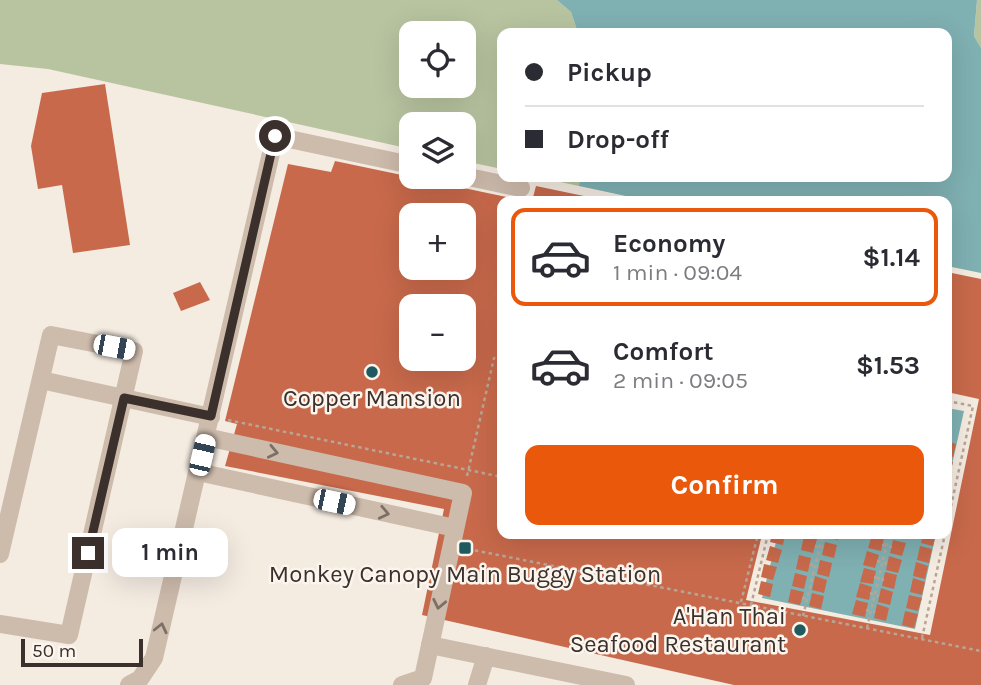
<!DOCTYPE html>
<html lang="en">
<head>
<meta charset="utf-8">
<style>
  :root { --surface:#fff; --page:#f7f7f7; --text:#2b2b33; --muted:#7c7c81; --line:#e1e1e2; --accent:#ea580c }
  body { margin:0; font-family:Karla,sans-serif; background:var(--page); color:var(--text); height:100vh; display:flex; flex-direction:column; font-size:26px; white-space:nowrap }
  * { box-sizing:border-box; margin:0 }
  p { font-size:23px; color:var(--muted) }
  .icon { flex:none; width:38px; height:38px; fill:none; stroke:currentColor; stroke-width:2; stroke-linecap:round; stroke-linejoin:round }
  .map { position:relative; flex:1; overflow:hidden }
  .details { position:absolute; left:497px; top:196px; width:455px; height:343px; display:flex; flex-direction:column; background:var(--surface); border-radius:14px; box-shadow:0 7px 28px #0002 }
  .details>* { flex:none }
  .top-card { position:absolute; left:497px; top:28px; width:455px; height:154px; border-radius:14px; box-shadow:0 7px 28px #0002; display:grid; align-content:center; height:154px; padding:0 28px; background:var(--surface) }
  .tools { position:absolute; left:399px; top:21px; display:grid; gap:14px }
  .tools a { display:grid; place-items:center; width:77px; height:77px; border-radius:14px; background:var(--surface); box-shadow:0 7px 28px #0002; font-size:35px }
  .scale { position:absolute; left:21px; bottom:18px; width:122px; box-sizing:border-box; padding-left:7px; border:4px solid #3b302b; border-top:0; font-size:19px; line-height:24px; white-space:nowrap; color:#3b302b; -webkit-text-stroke:5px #fbf5ee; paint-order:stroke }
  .end { position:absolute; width:32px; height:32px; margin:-16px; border:9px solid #3b302b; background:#fff; box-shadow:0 0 0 4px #fff }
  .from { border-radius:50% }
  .bubble { position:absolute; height:49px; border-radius:14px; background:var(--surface); box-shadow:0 7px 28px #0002; font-size:23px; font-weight:700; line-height:49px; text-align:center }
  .car { position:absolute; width:21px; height:42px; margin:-21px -10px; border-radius:9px; box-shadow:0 0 5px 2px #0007; background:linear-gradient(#fff 24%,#345 0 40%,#fff 0 76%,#345 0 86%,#fff 0) }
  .top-card b { display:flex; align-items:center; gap:24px; height:66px; font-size:26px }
  .top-card b+b { border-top:2px solid var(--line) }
  .top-card i { width:18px; height:18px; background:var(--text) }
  ul { padding:12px 0 0; list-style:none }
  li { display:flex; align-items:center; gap:21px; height:98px; margin:0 14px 10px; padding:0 14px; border:4px solid transparent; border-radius:14px }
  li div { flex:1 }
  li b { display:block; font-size:26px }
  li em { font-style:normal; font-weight:700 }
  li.active { border-color:var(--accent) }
  li>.icon { width:63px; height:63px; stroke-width:1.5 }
  .primary-button { display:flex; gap:14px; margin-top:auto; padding:14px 28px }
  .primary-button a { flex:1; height:80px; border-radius:14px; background:var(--accent); color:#fff; font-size:28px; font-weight:700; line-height:80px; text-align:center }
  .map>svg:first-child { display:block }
  .green { fill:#b8c4a0; fill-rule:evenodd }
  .water { fill:#7fb0b2 }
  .building { fill:#c8694b; fill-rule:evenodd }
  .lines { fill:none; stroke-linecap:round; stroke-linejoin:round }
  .path { stroke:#b9a596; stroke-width:2.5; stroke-dasharray:3.5 3.5; stroke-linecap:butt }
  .minor { stroke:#cdbbac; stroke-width:18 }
  .oneway { stroke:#7d6f65 }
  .route { stroke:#3b302b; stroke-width:9 }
  .poi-dot { fill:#1f5a5e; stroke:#fbf5ee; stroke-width:2.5 }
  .labels { text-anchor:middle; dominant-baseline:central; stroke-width:5; stroke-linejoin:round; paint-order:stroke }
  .poi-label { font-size:24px; fill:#3b302b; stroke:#fbf5ee }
</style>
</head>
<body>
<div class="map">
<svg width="981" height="685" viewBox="0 0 981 685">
  <rect width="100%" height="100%" fill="#f4ebe1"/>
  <g class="green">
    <path d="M 0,0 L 557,0 L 571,12 L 578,33 L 502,33 L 502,169 L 464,161 L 464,124 L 411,124 L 411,149 L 48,69 L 0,64 ZM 411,33 L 464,33 L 464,86 L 411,86 Z"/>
    <path d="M 977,0 L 981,0 L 981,48 L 974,36 Z"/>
    <path d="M 537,177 L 580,177 L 579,186 Z"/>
  </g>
  <g class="water">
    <path d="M 557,0 L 977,0 L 974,36 L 981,48 L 981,273 L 947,266 L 947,201 L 649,201 L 579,186 L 580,177 L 947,177 L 947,33 L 578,33 L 571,12 Z"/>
    <path d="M 947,408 L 964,411 L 947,487 Z"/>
    <path d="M 778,534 L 936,534 L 915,629 L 762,598 Z"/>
  </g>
  <g class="building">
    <path d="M 105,84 L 130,245 L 73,253 L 62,185 L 38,189 L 31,146 L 42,93 Z"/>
    <path d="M 335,161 L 521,200 L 502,201 L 502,534 L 742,534 L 761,539 L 746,600 L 930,635 L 979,399 L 947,392 L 947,272 L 981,279 L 981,685 L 734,685 L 422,615 L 444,509 L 225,466 L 237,424 L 225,421 L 288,164 L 331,172 ZM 411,215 L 464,215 L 464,268 L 411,268 ZM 411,306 L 464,306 L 464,359 L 411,359 Z"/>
    <path d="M 536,186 L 603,200 L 603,201 L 532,201 Z"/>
    <path d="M 200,282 L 210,300 L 181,311 L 173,293 Z"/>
    <path d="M 947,441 L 956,444 L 953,457 L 947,455 Z"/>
    <path d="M 947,460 L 953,462 L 950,475 L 947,475 Z"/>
    <path d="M 772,534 L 785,534 L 783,545 L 770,542 Z"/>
    <path d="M 827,534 L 840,534 L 838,540 L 826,537 Z"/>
    <path d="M 895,534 L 908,534 L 907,539 L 894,536 Z"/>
    <path d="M 923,534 L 936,534 L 933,546 L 921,543 Z"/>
    <path d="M 872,535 L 884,538 L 881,551 L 868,548 Z"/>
    <path d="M 804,536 L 817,539 L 813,553 L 801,550 Z"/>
    <path d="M 893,540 L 906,543 L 902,556 L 890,553 Z"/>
    <path d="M 825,542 L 837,545 L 834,558 L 822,555 Z"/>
    <path d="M 770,546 L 782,550 L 778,563 L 766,560 Z"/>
    <path d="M 920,546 L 932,549 L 929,563 L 917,560 Z"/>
    <path d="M 867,551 L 879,555 L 875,568 L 863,565 Z"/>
    <path d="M 799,555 L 811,558 L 808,572 L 796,569 Z"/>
    <path d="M 889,556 L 902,560 L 898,573 L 886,570 Z"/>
    <path d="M 820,560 L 832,563 L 829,577 L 817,574 Z"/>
    <path d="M 916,562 L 928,566 L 925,579 L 913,576 Z"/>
    <path d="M 764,564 L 777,567 L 773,580 L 761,577 Z"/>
    <path d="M 864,568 L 876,571 L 873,584 L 860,582 Z"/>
    <path d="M 885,572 L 897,575 L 894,589 L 882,586 Z"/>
    <path d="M 795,573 L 807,576 L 804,589 L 792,586 Z"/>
    <path d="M 815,576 L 827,580 L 824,593 L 812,590 Z"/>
    <path d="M 913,578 L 925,582 L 922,595 L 910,592 Z"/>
    <path d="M 761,581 L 773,584 L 770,597 L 758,594 Z"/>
    <path d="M 860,583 L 872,587 L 869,600 L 856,597 Z"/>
    <path d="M 881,588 L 893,592 L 890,605 L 878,602 Z"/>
    <path d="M 791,589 L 804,592 L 800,605 L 788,602 Z"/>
    <path d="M 812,593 L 824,596 L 821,609 L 809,606 Z"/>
    <path d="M 909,595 L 922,598 L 918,611 L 906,608 Z"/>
    <path d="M 856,600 L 868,603 L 865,617 L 852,614 Z"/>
    <path d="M 877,604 L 889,608 L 886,621 L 874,618 Z"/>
    <path d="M 905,611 L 918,614 L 914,628 L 902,625 Z"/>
  </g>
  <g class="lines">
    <g class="path">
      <path d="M 947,401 L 973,406 L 947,524"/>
      <path d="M 228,420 L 502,477"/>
      <path d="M 467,476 L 494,358 L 502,360"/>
      <path d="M 882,545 L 892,547"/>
      <path d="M 815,546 L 823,548"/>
      <path d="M 468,549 L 981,651"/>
      <path d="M 877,561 L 888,564"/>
      <path d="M 810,564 L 818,567"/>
      <path d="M 874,577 L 884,580"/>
      <path d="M 870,593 L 879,596"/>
      <path d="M 802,598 L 810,599"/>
      <path d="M 741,602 L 758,534"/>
      <path d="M 751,605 L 768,534"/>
      <path d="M 866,610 L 875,612"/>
      <path d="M 803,616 L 823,534"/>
      <path d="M 867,628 L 889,534"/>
      <path d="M 922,638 L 945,534"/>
    </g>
    <g class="minor">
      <path d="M 464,176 L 521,188"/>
      <path d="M 41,380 L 211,417"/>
      <path d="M 206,437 L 463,493 L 423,678 L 402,685"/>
      <path d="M 198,472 L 455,528"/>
      <path d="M 0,554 L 51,335 L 134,351 L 69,635 L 0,624"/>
      <path d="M 430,645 L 626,685"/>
      <path d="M 129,685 L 140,679 L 154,658 L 275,136 L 411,165"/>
      <path d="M 477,685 L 486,656"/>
    </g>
  </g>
  <defs><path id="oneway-chevron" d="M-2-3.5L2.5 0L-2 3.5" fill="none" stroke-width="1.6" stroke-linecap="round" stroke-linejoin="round" transform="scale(1.75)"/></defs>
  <g class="oneway">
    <use href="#oneway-chevron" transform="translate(273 452) rotate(12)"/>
    <use href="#oneway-chevron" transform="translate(384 513) rotate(12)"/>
    <use href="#oneway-chevron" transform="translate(439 604) rotate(102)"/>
    <use href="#oneway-chevron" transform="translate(161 628) rotate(-77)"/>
  </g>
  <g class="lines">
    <path class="route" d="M 88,553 L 124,398 L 211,416 L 275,136"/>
  </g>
  <g class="poi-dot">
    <circle cx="372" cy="372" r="7"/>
    <rect x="458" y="541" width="14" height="14" rx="3.5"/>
    <circle cx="800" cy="630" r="7"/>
  </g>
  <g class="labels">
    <g class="poi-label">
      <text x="372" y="398">Copper Mansion</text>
      <text x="465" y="574">Monkey Canopy Main Buggy Station</text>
      <text x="786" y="616" text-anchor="end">A'Han Thai<tspan x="786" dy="28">Seafood Restaurant</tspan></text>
    </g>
  </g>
</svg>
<div class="tools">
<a><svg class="icon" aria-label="locate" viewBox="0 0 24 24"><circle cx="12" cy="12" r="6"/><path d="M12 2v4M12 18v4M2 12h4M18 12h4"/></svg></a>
<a><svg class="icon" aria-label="layers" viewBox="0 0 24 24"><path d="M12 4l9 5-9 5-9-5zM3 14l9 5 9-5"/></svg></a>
<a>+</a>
<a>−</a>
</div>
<div class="scale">50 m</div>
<i class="end from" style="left:275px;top:136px"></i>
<i class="end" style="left:88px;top:553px"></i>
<div class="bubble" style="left:112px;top:528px;width:116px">1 min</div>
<i class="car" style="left:114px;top:347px;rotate:101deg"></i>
<i class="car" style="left:202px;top:455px;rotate:13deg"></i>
<i class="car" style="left:334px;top:502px;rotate:102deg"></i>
<div class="top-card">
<b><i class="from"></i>Pickup</b>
<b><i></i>Drop-off</b>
</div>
<section class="details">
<ul>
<li class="active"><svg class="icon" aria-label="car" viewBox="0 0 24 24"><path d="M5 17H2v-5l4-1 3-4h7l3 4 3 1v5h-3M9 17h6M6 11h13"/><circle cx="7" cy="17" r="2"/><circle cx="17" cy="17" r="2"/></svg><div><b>Economy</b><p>1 min · 09:04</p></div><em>$1.14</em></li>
<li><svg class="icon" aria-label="car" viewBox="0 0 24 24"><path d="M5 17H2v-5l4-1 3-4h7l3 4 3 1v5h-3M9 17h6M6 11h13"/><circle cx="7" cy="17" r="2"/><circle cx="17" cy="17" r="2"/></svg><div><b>Comfort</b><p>2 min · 09:05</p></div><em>$1.53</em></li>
</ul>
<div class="primary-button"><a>Confirm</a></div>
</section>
</div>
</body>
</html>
